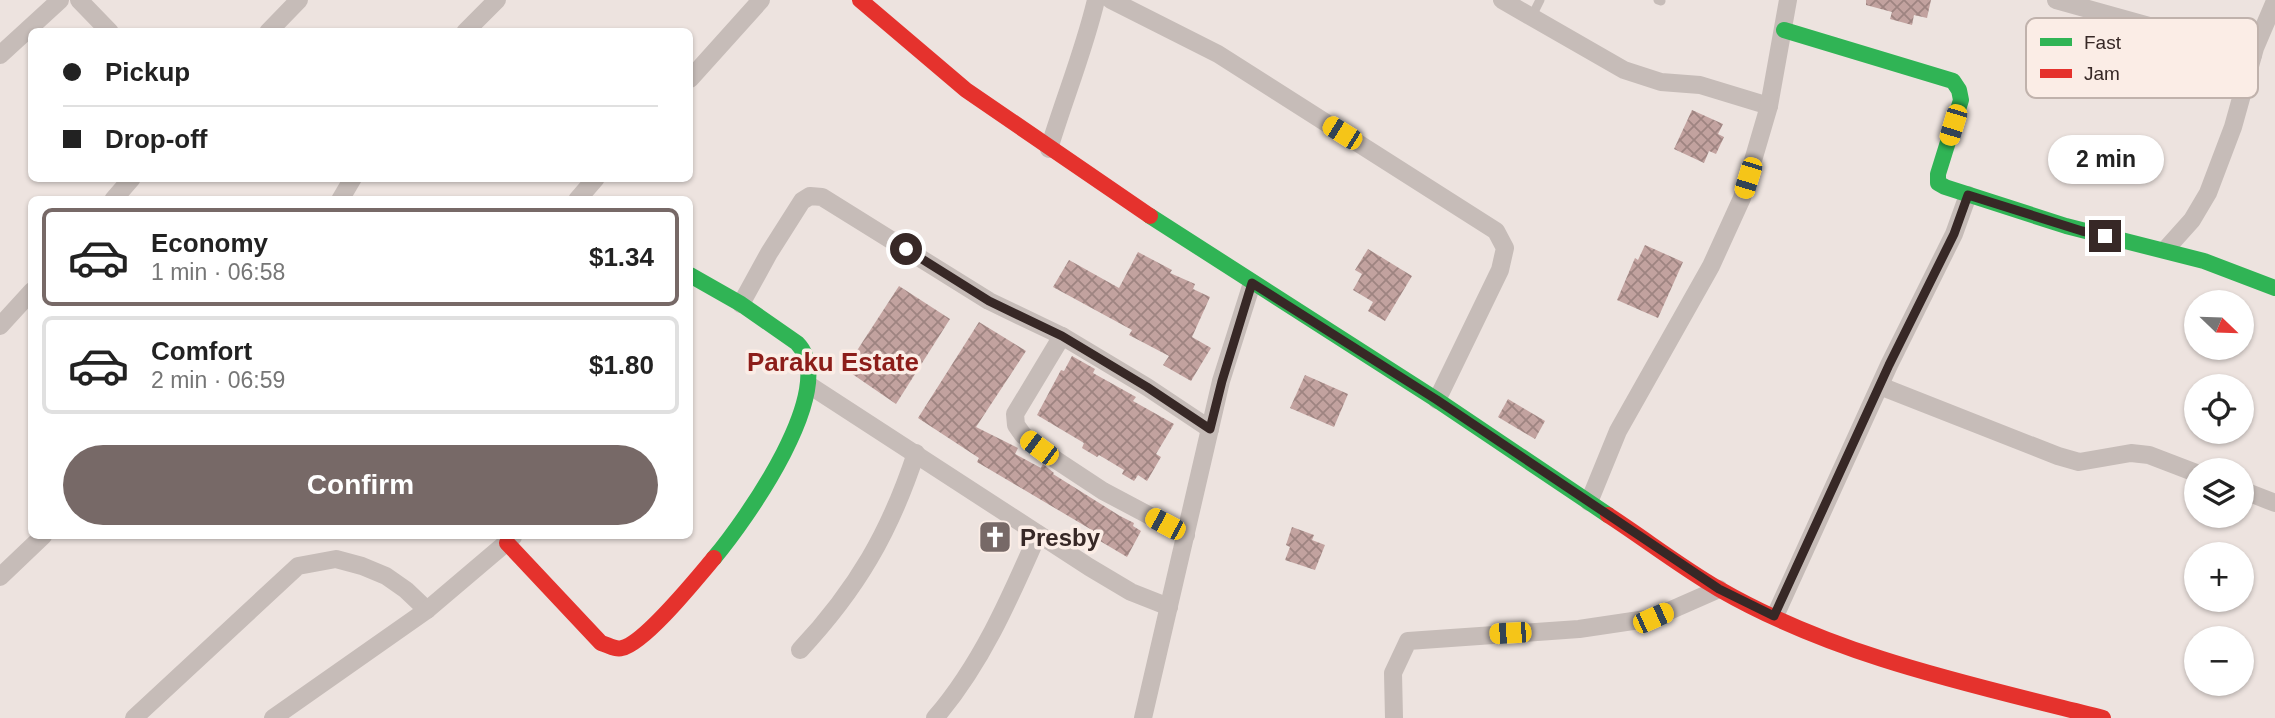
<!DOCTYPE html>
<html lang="en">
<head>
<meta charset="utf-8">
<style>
  :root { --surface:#fff; --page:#f2f2f2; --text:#222; --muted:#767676; --line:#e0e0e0; --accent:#776967 }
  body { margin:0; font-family:Arial,sans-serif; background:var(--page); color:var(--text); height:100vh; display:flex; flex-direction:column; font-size:26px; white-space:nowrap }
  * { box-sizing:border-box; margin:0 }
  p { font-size:23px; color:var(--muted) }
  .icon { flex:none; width:38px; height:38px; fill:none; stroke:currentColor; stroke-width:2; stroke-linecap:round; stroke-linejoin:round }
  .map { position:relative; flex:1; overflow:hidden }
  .details { position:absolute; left:28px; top:196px; width:665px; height:343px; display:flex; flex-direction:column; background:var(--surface); border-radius:10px; box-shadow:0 2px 5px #0004 }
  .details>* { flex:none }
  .top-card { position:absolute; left:28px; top:28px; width:665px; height:154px; border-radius:10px; box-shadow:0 2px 5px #0004; display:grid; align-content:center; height:154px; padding:0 35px; background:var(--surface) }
  .needle { width:46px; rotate:113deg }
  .buttons { position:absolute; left:2184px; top:290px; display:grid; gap:14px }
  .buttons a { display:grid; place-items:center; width:70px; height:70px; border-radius:50%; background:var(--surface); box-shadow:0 2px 5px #0004; font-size:35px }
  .end { position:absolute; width:32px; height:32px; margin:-16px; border:9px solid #372826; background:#fff; box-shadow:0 0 0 4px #fff }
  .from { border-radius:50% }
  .bubble { position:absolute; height:49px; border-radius:24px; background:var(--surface); box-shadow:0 2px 5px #0004; font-size:23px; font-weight:700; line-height:49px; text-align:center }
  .car { position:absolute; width:21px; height:42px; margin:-21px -10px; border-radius:9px; box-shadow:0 0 5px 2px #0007; background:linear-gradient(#f5c518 24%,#345 0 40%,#f5c518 0 76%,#345 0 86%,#f5c518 0) }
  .top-card b { display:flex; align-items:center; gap:24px; height:66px; font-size:26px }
  .top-card b+b { border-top:2px solid var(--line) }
  .top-card i { width:18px; height:18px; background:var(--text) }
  ul { padding:12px 0 0; list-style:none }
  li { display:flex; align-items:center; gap:21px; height:98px; margin:0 14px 10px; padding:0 21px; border:4px solid var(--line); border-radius:10px }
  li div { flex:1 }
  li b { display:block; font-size:26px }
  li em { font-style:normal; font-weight:700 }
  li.current { border-color:var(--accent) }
  li>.icon { width:63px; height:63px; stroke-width:1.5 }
  .action { display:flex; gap:14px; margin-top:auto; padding:14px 35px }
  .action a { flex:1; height:80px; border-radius:42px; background:var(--accent); color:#fff; font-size:28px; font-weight:700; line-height:80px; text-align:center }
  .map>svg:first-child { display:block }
  .building { fill:url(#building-cross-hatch) }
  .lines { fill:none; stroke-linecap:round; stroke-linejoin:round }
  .lane { stroke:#c6bcb8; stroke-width:9 }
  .street { stroke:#c6bcb8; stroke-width:18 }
  .fast { stroke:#30b455; stroke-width:16 }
  .jam { stroke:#e5322d; stroke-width:16 }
  .route { stroke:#372826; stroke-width:9 }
  .labels { text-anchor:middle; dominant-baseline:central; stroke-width:7; stroke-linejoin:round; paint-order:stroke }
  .poi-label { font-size:24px; font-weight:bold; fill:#372826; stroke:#fbede6; text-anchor:start }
  .neighbourhood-label { font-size:26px; font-weight:bold; fill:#8c1d19; stroke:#fbede6 }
  .key { fill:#fbede6; stroke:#c0b2ac; stroke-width:2 }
  .key-label { font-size:19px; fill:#372826 }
</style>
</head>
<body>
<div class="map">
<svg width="2275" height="718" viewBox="0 0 2275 718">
  <defs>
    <pattern id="building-cross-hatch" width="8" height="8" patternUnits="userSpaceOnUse" patternTransform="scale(1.75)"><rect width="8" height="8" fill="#c2a29f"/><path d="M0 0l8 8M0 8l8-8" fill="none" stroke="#9e8481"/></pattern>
  </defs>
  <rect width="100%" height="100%" fill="#ede3df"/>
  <g class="building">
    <path d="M 1866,0 L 1931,0 L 1927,18 L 1914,15 L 1912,25 L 1890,19 L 1892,12 L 1866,5 Z"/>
    <path d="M 1692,110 L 1723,124 L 1718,134 L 1724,137 L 1716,154 L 1709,151 L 1704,163 L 1674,149 Z"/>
    <path d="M 1645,245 L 1683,262 L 1658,318 L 1617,300 L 1635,258 L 1638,260 Z"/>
    <path d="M 1368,249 L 1412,276 L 1385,321 L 1368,311 L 1373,302 L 1353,290 L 1362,274 L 1355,270 Z"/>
    <path d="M 1138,252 L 1172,270 L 1170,273 L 1195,284 L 1193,289 L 1210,297 L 1192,337 L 1211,348 L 1191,381 L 1163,365 L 1169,356 L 1129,335 L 1132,330 L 1053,287 L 1069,260 L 1119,288 Z"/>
    <path d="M 899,286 L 950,319 L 896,404 L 845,369 Z"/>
    <path d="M 979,322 L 1026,351 L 976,427 L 1018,448 L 1015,454 L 1041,468 L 1043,464 L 1054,473 L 1053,474 L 1120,516 L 1134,523 L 1133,526 L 1141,531 L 1127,557 L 1095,538 L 1097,533 L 977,462 L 979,458 L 918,418 Z"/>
    <path d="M 1072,356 L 1095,369 L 1093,373 L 1136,397 L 1133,401 L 1174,424 L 1156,454 L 1161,457 L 1147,481 L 1138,475 L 1134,481 L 1122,474 L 1124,470 L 1099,455 L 1097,457 L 1082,448 L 1084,443 L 1037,415 L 1061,370 L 1064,371 Z"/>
    <path d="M 1305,375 L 1348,394 L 1334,427 L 1290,408 Z"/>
    <path d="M 1508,399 L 1545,421 L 1535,439 L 1498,417 Z"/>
    <path d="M 1292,527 L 1314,535 L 1312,540 L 1325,545 L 1315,570 L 1285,560 L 1290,547 L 1286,545 Z"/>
  </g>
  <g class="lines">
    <g class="lane">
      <path d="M 1658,0 L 1661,1"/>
      <path d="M 1531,18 L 1540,0"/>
    </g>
    <g class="street">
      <path d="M 79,0 L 110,32"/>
      <path d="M 1111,0 L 1218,54 L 1496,231 L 1505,248 L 1500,270 L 1437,400"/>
      <path d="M 1502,0 L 1624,70 L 1661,82 L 1700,85 L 1769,106"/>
      <path d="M 2056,0 L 2253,55"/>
      <path d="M 268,32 L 299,0"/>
      <path d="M 465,32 L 497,0"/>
      <path d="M 0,55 L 60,0"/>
      <path d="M 690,79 L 761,0"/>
      <path d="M 1049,149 C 1064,99 1084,51 1096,0"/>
      <path d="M 113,200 L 132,178"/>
      <path d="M 340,200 L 353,178"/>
      <path d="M 577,200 L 596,178"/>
      <path d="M 2166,249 L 2192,220 L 2208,193 L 2233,127 L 2255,48 L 2275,1"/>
      <path d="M 741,304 L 769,253 L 802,201 L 810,196 L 822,197 L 989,301 L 1062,336 L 1147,387 L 1210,429"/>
      <path d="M 0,326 L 32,291"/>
      <path d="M 1062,336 L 1015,414 L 1016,425 L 1023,435 L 1056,460 L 1103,491 L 1186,535"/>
      <path d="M 809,385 L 1089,567 L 1131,592 L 1169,607"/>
      <path d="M 1880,386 L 2058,456 L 2079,462 L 2131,453 L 2149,455 L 2196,473"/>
      <path d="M 2242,490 L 2275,503"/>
      <path d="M 1589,502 L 1618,431 L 1711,266 L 1742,198 L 1769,106 L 1788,0"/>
      <path d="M 0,577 L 43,536"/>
      <path d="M 1775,616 L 1889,365 L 1954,234 L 1968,195"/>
      <path d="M 800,650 C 857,589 890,532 916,453"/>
      <path d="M 134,718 L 298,566 L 336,559 L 362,566 L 386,576 L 406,590 L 427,610"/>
      <path d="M 273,718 L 427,610 L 513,537"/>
      <path d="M 935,718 C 981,665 1010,598 1038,534"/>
      <path d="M 1143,718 L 1221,381 L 1252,283"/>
      <path d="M 1394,718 L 1393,673 L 1408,641 L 1579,629 L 1653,618 L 1719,589"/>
    </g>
    <g class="fast">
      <path d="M 1784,30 L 1953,81 L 1959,90 L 1961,100 L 1938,174 L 1938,183 L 1945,187 L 2066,226 L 2204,261 L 2275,288"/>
      <path d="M 1150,216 L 1437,400 L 1608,515"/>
      <path d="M 690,275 L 741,304 L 797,343 C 841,387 745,521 714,558"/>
    </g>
    <g class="jam">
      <path d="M 860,0 L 966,90 L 1150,216"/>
      <path d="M 1608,515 C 1645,539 1681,567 1719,589 C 1837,657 1973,685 2103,718"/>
      <path d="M 507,543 L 601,643 C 608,645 616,650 622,648 C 645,643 697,578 714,558"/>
    </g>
  </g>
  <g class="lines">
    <path class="route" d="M 906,249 L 989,301 L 1062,336 L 1147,387 L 1210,429 L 1222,381 L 1252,283 L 1437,400 L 1719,589 L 1774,616 L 1889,365 L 1954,234 L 1968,195 L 2082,231 L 2105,236"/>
  </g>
  <defs>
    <symbol id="church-square" viewBox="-11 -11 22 22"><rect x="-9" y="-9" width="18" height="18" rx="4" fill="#776967" stroke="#fbede6"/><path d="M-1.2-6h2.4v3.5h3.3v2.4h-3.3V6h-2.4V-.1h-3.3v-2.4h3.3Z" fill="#fff"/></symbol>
  </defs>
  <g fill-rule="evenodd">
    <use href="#church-square" x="976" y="518" width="38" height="38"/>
  </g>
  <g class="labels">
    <g class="poi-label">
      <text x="1020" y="537">Presby</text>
    </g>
    <g class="neighbourhood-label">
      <text x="833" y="362">Paraku Estate</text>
    </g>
  </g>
  <rect x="2026" y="18" width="232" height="80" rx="10" class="key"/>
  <rect x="2040" y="38" width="32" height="8" fill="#30b455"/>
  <rect x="2040" y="69" width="32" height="9" fill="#e5322d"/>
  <g class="key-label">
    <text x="2084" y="49">Fast</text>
    <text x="2084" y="80">Jam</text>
  </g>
</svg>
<div class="buttons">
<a><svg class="needle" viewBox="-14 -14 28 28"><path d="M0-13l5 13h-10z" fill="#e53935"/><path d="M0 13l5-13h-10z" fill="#767676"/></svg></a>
<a><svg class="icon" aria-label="locate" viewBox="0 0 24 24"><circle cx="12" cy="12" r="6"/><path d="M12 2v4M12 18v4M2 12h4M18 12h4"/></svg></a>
<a><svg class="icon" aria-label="layers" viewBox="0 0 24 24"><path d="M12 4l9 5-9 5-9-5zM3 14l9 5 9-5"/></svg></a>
<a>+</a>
<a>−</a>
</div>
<i class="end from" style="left:906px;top:249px"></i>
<i class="end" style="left:2105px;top:236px"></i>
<div class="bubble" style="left:2048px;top:135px;width:116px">2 min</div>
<i class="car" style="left:1953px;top:125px;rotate:197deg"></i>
<i class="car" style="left:1342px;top:133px;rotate:302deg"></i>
<i class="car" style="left:1748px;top:178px;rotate:197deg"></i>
<i class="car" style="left:1039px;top:448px;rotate:307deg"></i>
<i class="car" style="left:1165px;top:524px;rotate:298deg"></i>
<i class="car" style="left:1653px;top:618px;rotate:66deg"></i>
<i class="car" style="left:1510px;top:633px;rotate:267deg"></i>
<div class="top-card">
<b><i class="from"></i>Pickup</b>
<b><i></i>Drop-off</b>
</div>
<section class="details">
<ul>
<li class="current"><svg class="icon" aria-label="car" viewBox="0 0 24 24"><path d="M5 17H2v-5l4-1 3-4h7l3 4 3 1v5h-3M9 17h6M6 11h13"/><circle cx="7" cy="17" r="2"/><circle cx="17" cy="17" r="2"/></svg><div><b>Economy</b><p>1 min · 06:58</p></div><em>$1.34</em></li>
<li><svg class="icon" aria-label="car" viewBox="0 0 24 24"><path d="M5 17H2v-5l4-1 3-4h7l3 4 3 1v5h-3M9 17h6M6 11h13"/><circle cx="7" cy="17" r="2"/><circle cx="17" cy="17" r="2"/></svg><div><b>Comfort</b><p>2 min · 06:59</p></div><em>$1.80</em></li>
</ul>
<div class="action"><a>Confirm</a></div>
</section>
</div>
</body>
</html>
